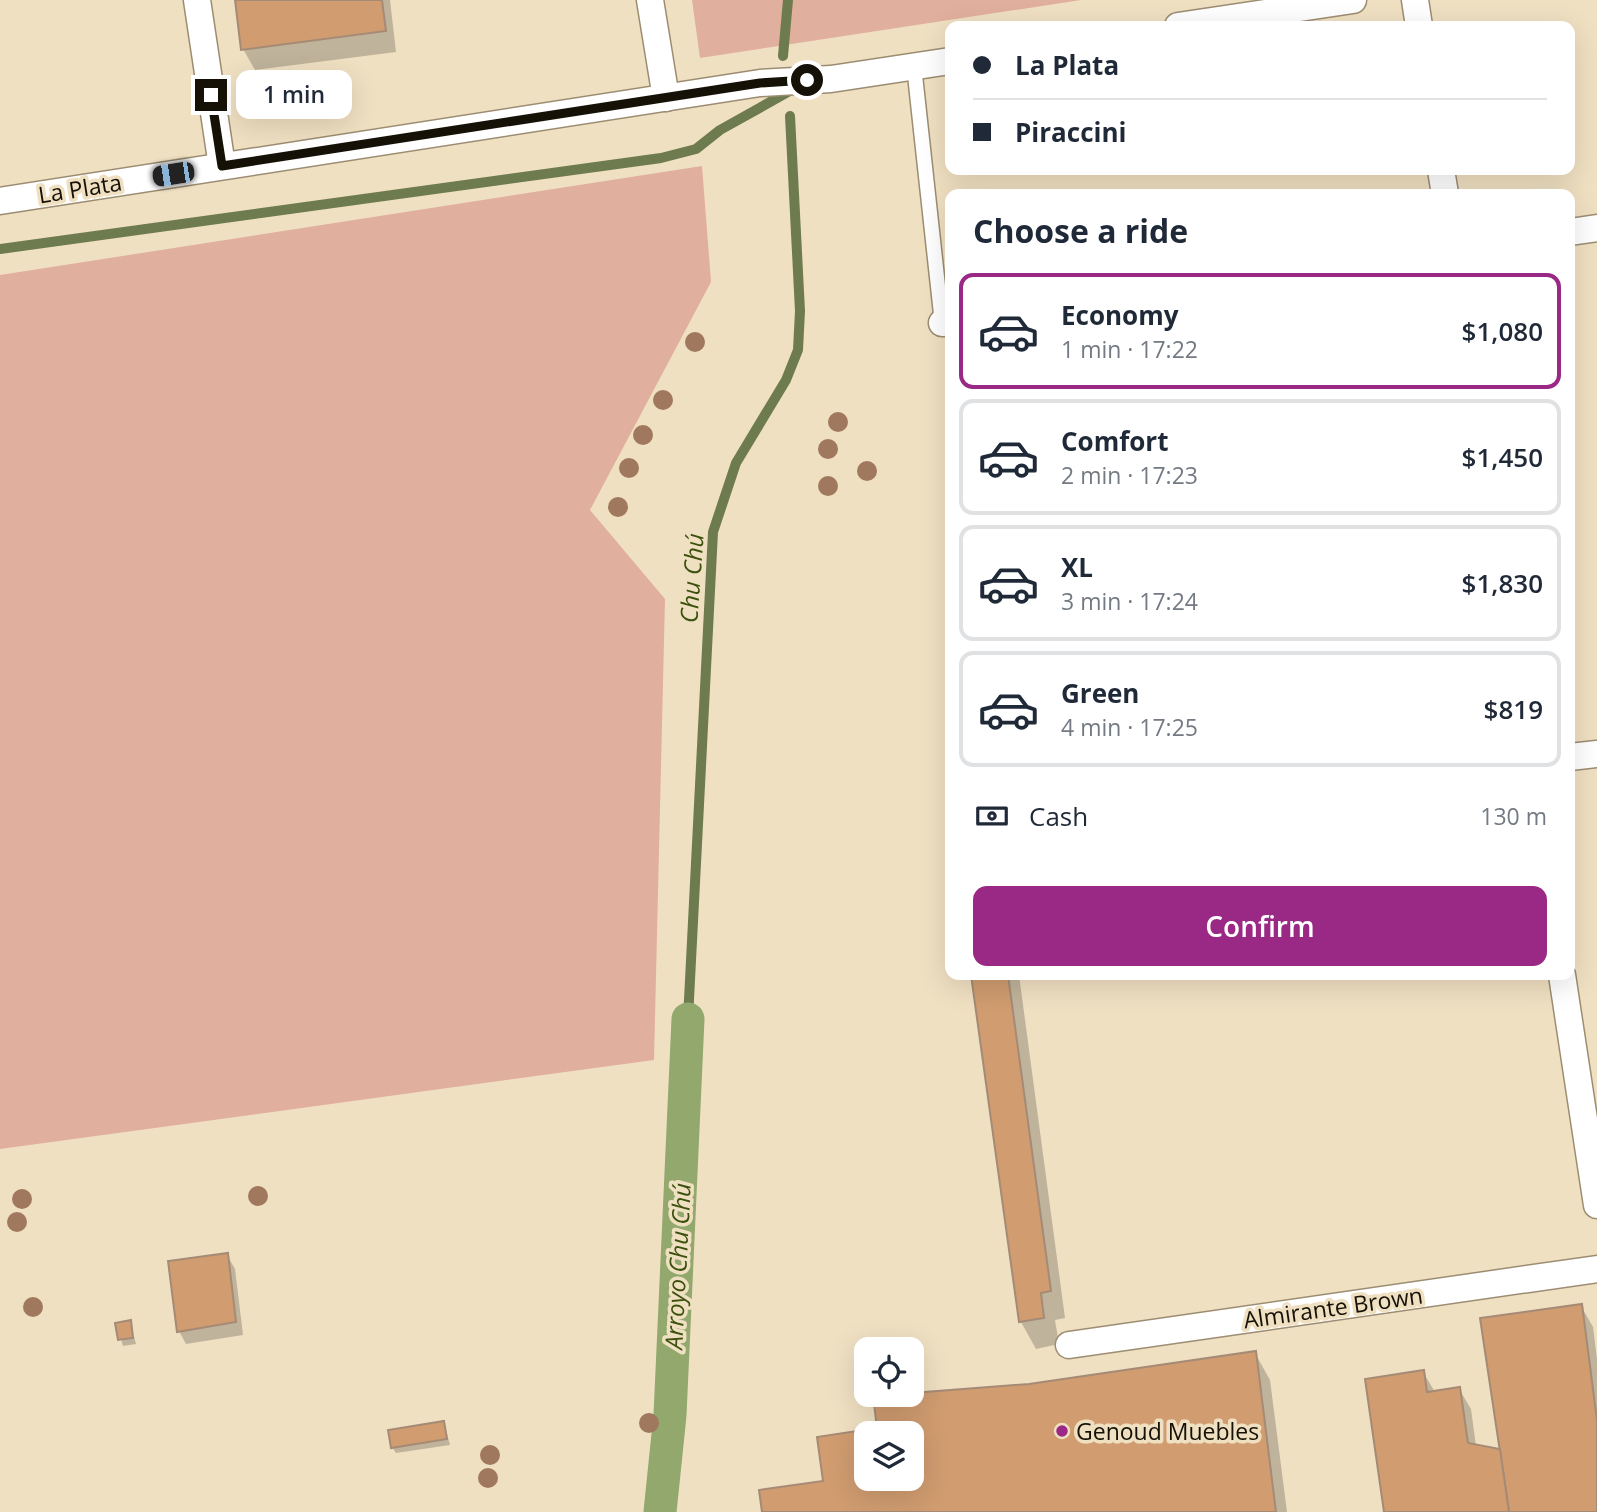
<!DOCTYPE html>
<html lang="en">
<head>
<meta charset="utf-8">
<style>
  :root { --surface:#fff; --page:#f2f2f3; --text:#1f2937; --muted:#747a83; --line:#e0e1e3; --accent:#9a2885 }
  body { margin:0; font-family:"Open Sans",sans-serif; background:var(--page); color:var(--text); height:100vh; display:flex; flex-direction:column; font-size:26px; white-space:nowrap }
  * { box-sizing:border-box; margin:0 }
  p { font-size:23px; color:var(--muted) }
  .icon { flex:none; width:38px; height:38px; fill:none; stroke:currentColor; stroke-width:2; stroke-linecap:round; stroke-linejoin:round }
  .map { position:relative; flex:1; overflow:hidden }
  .panel { position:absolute; left:945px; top:189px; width:630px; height:791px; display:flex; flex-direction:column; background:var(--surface); border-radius:14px; box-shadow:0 7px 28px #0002 }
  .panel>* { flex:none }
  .hud { position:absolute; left:945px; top:21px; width:630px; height:154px; border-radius:14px; box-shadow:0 7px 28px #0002; display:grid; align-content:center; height:154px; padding:0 28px; background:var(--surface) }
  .buttons { position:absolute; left:854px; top:1337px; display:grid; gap:14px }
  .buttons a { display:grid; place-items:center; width:70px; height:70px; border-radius:14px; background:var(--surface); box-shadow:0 7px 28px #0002; font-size:35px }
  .end { position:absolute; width:32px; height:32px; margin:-16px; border:9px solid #161107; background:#fff; box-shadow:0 0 0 4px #fff }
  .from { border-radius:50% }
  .bubble { position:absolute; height:49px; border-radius:14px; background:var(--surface); box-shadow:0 7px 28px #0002; font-size:23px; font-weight:600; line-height:49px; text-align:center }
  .car { position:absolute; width:21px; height:42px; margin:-21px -10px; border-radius:9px; box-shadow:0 0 5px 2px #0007; background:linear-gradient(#222 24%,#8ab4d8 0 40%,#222 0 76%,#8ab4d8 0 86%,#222 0) }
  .hud b { display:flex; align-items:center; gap:24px; height:66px; font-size:26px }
  .hud b+b { border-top:2px solid var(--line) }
  .hud i { width:18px; height:18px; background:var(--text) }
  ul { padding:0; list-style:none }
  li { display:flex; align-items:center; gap:21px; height:116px; margin:0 14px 10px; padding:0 14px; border:4px solid var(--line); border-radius:14px }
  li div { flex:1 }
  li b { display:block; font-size:26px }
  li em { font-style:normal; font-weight:600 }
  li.current { border-color:var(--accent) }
  li>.icon { width:63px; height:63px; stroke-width:1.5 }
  h2 { padding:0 28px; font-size:32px; line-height:84px }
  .pay { display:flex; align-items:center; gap:18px; height:77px; padding:0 28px; font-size:26px }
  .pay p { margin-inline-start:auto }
  .action { display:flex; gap:14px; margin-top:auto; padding:14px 28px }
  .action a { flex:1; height:80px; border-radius:14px; background:var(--accent); color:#fff; font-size:28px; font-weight:600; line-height:80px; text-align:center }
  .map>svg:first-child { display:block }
  .green { fill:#e1af9d }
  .shadow { fill:#0003; fill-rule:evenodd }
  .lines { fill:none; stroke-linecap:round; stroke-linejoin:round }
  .stream { stroke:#6d7b4e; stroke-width:10 }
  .canal { stroke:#92a86d; stroke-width:33 }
  .building { fill:#d09c70; stroke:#a58b76; stroke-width:2; fill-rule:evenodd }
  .lane-casing { stroke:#9c8d72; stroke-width:17 }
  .street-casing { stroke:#9c8d72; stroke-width:29 }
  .lane { stroke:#fff; stroke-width:14 }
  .street { stroke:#fff; stroke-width:26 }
  .tree { fill:#9f785d }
  .route { stroke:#161107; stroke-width:9 }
  .poi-dot { fill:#9a2885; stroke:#f0e0c2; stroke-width:2.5 }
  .labels { text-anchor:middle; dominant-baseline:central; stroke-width:7; stroke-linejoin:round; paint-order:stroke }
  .street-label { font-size:23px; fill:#161107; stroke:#f0e0c2 }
  .poi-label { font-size:23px; fill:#161107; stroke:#f0e0c2; text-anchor:start }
  .water-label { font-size:24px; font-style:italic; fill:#3d510e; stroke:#f0e0c2 }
</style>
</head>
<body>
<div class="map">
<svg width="1597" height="1512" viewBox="0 0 1597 1512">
  <rect width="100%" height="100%" fill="#f0e0c2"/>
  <g class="green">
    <path d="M 692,0 L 1081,0 L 700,58 Z"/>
    <path d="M 702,166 L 711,282 L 590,510 L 665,599 L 654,1060 L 0,1149 L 0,275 Z"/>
  </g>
  <g class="shadow">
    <path d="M 237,0 L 390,0 L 396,52 L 255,70 L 243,49 Z"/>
    <path d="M 973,975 L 1019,975 L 1065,1318 L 1055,1320 L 1059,1344 L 1036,1349 L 1021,1322 Z"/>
    <path d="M 227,1255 L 235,1269 L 243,1335 L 186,1344 L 179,1331 Z"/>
    <path d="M 1581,1306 L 1593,1327 L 1597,1359 L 1597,1512 L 1386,1512 L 1423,1372 L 1435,1392 L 1459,1389 L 1471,1409 L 1476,1446 L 1502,1451 Z"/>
    <path d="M 130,1322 L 136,1344 L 123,1346 L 117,1324 Z"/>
    <path d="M 1255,1353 L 1270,1380 L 1287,1512 L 763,1512 L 825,1483 L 818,1438 L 878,1429 L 1029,1385 ZM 866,1433 L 912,1433 L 912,1479 L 866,1479 Z"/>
    <path d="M 444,1423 L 450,1445 L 396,1453 L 392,1447 Z"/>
  </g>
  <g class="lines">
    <g class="stream">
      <path d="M 783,56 L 788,0"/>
      <path d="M 0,249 L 661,158 L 696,149 L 720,130 L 788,92"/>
      <path d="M 688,1019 L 713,532 L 736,463 L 786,380 L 798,350 L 800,311 L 790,116"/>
    </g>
    <path class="canal" d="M 660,1512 L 670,1415 L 688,1019"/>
  </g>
  <g class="building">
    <path d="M 235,0 L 382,0 L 386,31 L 241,50 Z"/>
    <path d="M 971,975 L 1008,975 L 1051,1291 L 1041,1293 L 1044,1318 L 1019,1322 Z"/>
    <path d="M 228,1253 L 236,1322 L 177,1332 L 168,1261 Z"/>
    <path d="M 1582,1304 L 1597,1420 L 1597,1512 L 1509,1512 L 1480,1318 Z"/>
    <path d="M 131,1320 L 133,1338 L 118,1340 L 115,1323 Z"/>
    <path d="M 1256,1351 L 1276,1512 L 762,1512 L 759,1490 L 823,1481 L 817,1437 L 877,1428 L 873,1396 L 1029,1384 ZM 866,1433 L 912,1433 L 912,1479 L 866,1479 Z"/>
    <path d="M 1424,1370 L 1427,1392 L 1460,1387 L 1468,1443 L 1500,1449 L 1509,1512 L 1384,1512 L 1365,1379 Z"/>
    <path d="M 444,1421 L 447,1439 L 391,1448 L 388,1430 Z"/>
  </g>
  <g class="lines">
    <defs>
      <path id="lane" d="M 914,66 L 942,323"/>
      <g id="street">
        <path d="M 197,0 L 222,166"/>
        <path d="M 650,0 L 666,98"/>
        <path d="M 1415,0 L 1419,26"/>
        <path d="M 1178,26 L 1353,0"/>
        <path d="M 1441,170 L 1445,194"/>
        <path d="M 0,201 L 760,83 L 831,79 L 950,61"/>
        <path d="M 1570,232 L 1597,228"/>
        <path d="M 942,323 L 950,322"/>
        <path d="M 1570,757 L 1597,754"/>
        <path d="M 1562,975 L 1597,1205"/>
        <path d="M 1069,1345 L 1597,1269"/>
      </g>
    </defs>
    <use href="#lane" class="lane-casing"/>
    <use href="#street" class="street-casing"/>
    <use href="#lane" class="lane"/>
    <use href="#street" class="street"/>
  </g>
  <g class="tree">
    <circle cx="695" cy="342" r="10"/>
    <circle cx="663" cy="400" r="10"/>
    <circle cx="838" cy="422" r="10"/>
    <circle cx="643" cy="435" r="10"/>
    <circle cx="828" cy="449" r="10"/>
    <circle cx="629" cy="468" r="10"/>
    <circle cx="867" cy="471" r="10"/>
    <circle cx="828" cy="486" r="10"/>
    <circle cx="618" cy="507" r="10"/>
    <circle cx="258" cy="1196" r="10"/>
    <circle cx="22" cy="1199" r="10"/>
    <circle cx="17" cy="1222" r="10"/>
    <circle cx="33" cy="1307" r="10"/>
    <circle cx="649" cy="1423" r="10"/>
    <circle cx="490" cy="1455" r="10"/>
    <circle cx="488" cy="1478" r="10"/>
  </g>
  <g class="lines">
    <path class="route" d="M 211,95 L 222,166 L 760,83 L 807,80"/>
  </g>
  <circle class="poi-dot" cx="1062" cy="1431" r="7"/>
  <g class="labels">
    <g class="street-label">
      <text transform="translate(80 188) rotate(-9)">La Plata</text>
      <text transform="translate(1333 1307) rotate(-8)">Almirante Brown</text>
    </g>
    <g class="poi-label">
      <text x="1076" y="1431">Genoud Muebles</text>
    </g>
    <g class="water-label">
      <text transform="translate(691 578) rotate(-86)">Chu Chú</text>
      <text transform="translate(677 1266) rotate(-87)">Arroyo Chu Chú</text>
    </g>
  </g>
</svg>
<div class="buttons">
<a><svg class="icon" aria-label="locate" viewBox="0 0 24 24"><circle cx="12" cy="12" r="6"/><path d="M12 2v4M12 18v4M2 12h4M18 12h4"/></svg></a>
<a><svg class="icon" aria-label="layers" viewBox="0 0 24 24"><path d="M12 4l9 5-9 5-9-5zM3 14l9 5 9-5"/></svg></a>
</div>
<i class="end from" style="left:807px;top:80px"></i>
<i class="end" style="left:211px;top:95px"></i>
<div class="bubble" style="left:236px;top:70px;width:116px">1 min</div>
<i class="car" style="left:173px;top:174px;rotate:261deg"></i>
<div class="hud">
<b><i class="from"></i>La Plata</b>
<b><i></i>Piraccini</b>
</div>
<section class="panel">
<h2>Choose a ride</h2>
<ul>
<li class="current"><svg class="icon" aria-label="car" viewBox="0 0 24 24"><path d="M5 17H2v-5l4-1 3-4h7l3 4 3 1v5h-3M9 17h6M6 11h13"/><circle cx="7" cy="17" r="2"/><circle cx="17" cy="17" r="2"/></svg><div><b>Economy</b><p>1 min · 17:22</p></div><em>$1,080</em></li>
<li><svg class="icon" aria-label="car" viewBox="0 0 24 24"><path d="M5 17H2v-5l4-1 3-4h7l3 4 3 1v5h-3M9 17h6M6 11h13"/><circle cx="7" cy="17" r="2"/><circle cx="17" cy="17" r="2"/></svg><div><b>Comfort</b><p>2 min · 17:23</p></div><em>$1,450</em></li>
<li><svg class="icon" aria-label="car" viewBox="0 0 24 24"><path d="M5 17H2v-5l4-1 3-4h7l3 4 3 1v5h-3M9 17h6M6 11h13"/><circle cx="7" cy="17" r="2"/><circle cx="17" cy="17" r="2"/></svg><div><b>XL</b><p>3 min · 17:24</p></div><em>$1,830</em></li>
<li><svg class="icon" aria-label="car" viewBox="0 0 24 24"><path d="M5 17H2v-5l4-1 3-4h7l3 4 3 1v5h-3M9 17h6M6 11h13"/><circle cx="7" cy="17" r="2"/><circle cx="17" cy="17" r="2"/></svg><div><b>Green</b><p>4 min · 17:25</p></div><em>$819</em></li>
</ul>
<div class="pay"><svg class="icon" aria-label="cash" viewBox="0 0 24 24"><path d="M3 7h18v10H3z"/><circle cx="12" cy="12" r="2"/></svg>Cash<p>130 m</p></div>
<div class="action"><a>Confirm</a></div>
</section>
</div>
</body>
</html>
